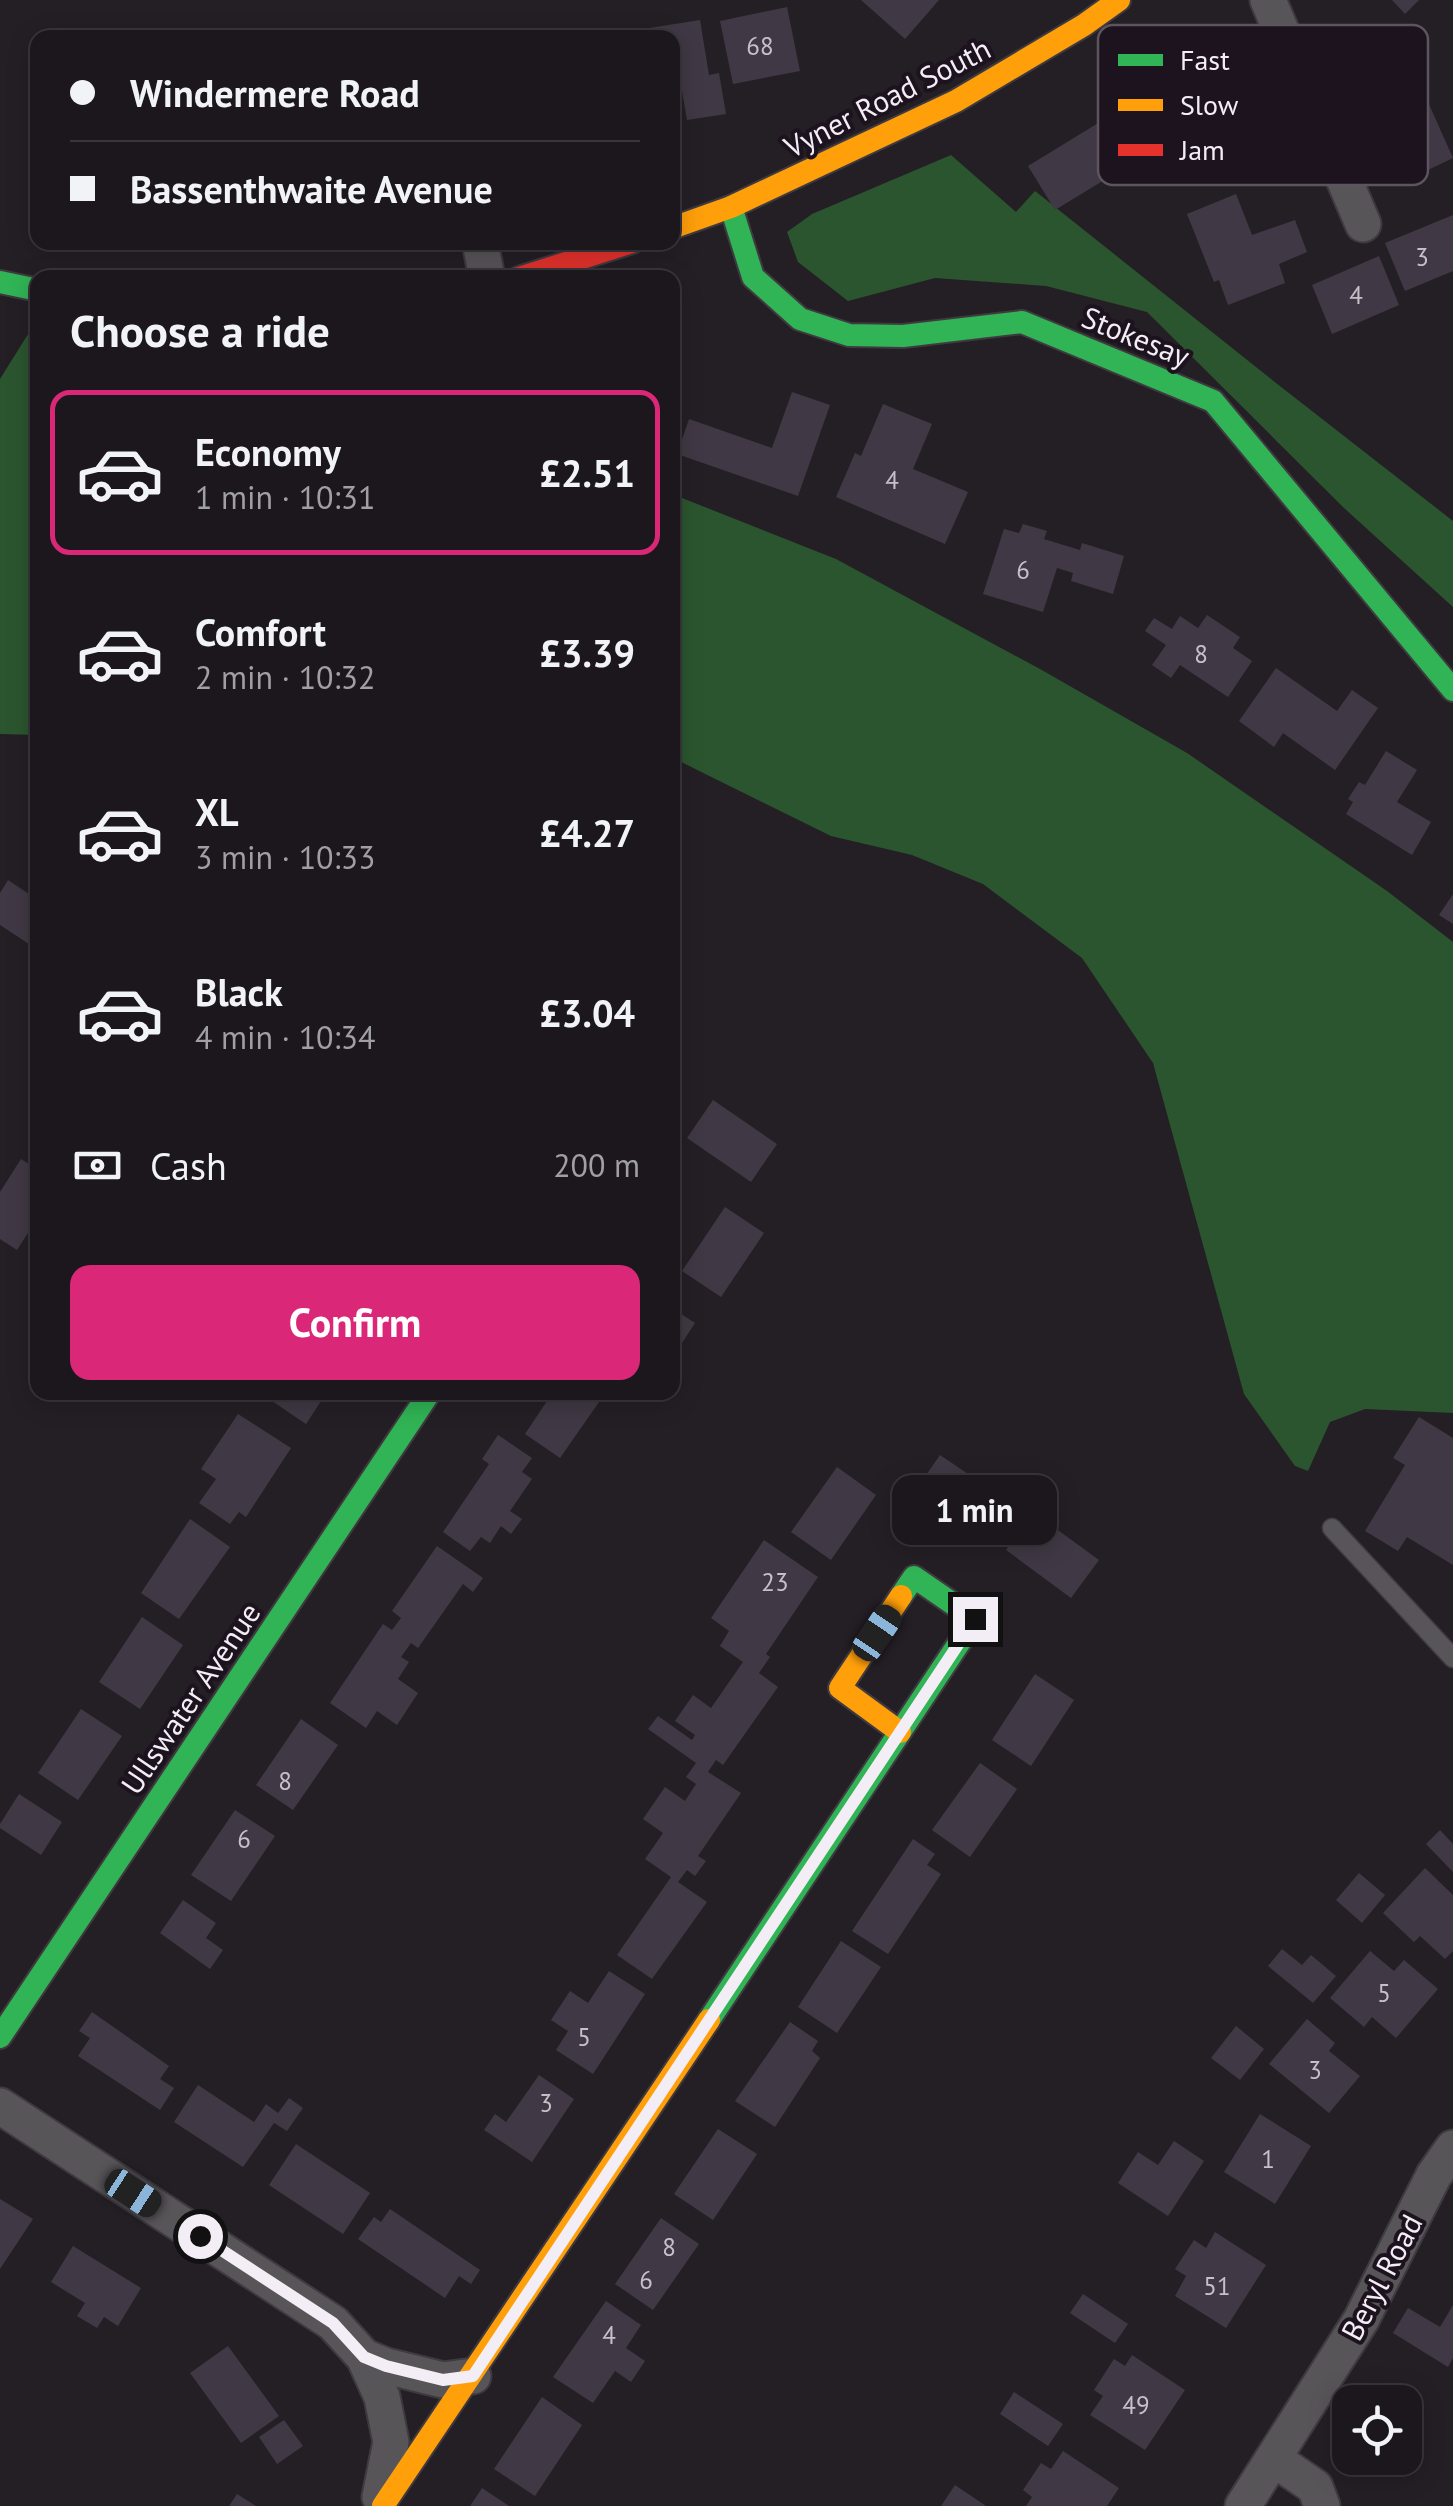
<!DOCTYPE html>
<html lang="en">
<head>
<meta charset="utf-8">
<style>
  :root { --surface:#1b171c; --page:#282429; --text:#f1f3f6; --muted:#a09fa3; --line:#39363b; --accent:#db2777 }
  body { margin:0; font-family:"PT Sans",sans-serif; background:var(--page); color:var(--text); height:100vh; display:flex; flex-direction:column; font-size:38px; white-space:nowrap }
  * { box-sizing:border-box; margin:0 }
  p { font-size:32px; color:var(--muted) }
  .icon { flex:none; width:55px; height:55px; fill:none; stroke:currentColor; stroke-width:2; stroke-linecap:round; stroke-linejoin:round }
  .map { position:relative; flex:1; overflow:hidden }
  .side { position:absolute; left:30px; top:270px; width:650px; height:1130px; display:flex; flex-direction:column; background:var(--surface); border-radius:20px; box-shadow:0 5px 25px #0003,0 0 0 2px var(--line) }
  .side>* { flex:none }
  .banner { position:absolute; left:30px; top:30px; width:650px; height:220px; border-radius:20px; box-shadow:0 5px 25px #0003,0 0 0 2px var(--line); display:grid; align-content:center; height:220px; padding:0 40px; background:var(--surface) }
  .controls { position:absolute; left:1332px; top:2385px; display:grid; gap:20px }
  .controls a { display:grid; place-items:center; width:90px; height:90px; border-radius:20px; background:var(--surface); box-shadow:0 5px 25px #0003,0 0 0 2px var(--line); font-size:50px }
  .end { position:absolute; width:45px; height:45px; margin:-22px; border:12px solid #f3edf5; background:#111; box-shadow:0 0 0 5px #111 }
  .from { border-radius:50% }
  .bubble { position:absolute; height:70px; border-radius:20px; background:var(--surface); box-shadow:0 5px 25px #0003,0 0 0 2px var(--line); font-size:32px; font-weight:700; line-height:70px; text-align:center }
  .car { position:absolute; width:30px; height:60px; margin:-30px -15px; border-radius:12px; box-shadow:0 0 8px 2px #0007; background:linear-gradient(#222 24%,#8ab4d8 0 40%,#222 0 76%,#8ab4d8 0 86%,#222 0) }
  .banner b { display:flex; align-items:center; gap:35px; height:95px; font-size:38px }
  .banner b+b { border-top:2px solid var(--line) }
  .banner i { width:25px; height:25px; background:var(--text) }
  ul { padding:0; list-style:none }
  li { display:flex; align-items:center; gap:30px; height:165px; margin:0 20px 15px; padding:0 20px; border:5px solid transparent; border-radius:20px }
  li div { flex:1 }
  li b { display:block; font-size:38px }
  li em { font-style:normal; font-weight:700 }
  li.selected { border-color:var(--accent) }
  li>.icon { width:90px; height:90px; stroke-width:1.5 }
  h2 { padding:0 40px; font-size:45px; line-height:120px }
  .pay { display:flex; align-items:center; gap:25px; height:110px; padding:0 40px; font-size:38px }
  .pay p { margin-inline-start:auto }
  .button { display:flex; gap:20px; margin-top:auto; padding:20px 40px }
  .button a { flex:1; height:115px; border-radius:20px; background:var(--accent); color:#fff; font-size:40px; font-weight:700; line-height:115px; text-align:center }
  .map>svg:first-child { display:block }
  .forest { fill:#2b552f }
  .building { fill:#403945 }
  .lines { fill:none; stroke-linecap:round; stroke-linejoin:round }
  .lane-casing { stroke:#3f3a40; stroke-width:21 }
  .street-casing { stroke:#3f3a40; stroke-width:39 }
  .fast-casing { stroke:#3f3a40; stroke-width:26 }
  .slow-casing { stroke:#3f3a40; stroke-width:26 }
  .jam-casing { stroke:#3f3a40; stroke-width:26 }
  .lane { stroke:#585559; stroke-width:18 }
  .street { stroke:#585559; stroke-width:35 }
  .fast { stroke:#30b455; stroke-width:22 }
  .slow { stroke:#ff9f0a; stroke-width:22 }
  .jam { stroke:#e5322d; stroke-width:22 }
  .route { stroke:#f3edf5; stroke-width:12 }
  .labels { text-anchor:middle; dominant-baseline:central; stroke-width:8; stroke-linejoin:round; paint-order:stroke }
  .number-label { font-size:25px; fill:#c6c0c9 }
  .street-label { font-size:30px; fill:#f3edf5; stroke:#1c131f }
  .key { fill:#1c131f; stroke:#5c545f; stroke-width:2.5 }
  .key-label { font-size:28px; fill:#f3edf5 }
</style>
</head>
<body>
<div class="map">
<svg width="1453" height="2506" viewBox="0 0 1453 2506">
  <rect width="100%" height="100%" fill="#241f25"/>
  <g class="forest">
    <path d="M 951,155 L 1016,212 L 1035,191 L 1276,383 L 1453,521 L 1453,607 L 1344,508 L 1147,312 L 1046,286 L 935,278 L 848,301 L 798,262 L 787,232 L 812,214 Z"/>
    <path d="M 30,331 L 38,332 L 37,735 L 0,734 L 0,379 Z"/>
    <path d="M 672,494 L 836,559 L 1040,669 L 1187,753 L 1387,891 L 1453,942 L 1453,1413 L 1365,1409 L 1330,1422 L 1308,1471 L 1295,1466 L 1244,1394 L 1153,1063 L 1082,958 L 983,884 L 912,855 L 831,836 L 673,758 Z"/>
  </g>
  <g class="building">
    <path d="M 861,0 L 939,0 L 905,39 Z"/>
    <path d="M 1392,0 L 1419,0 L 1405,14 Z"/>
    <path d="M 787,7 L 800,71 L 733,84 L 720,21 Z"/>
    <path d="M 700,20 L 709,75 L 719,73 L 726,114 L 687,120 L 678,68 L 672,69 L 672,38 L 639,38 L 637,30 Z"/>
    <path d="M 1403,74 L 1413,95 L 1423,91 L 1453,158 L 1405,181 L 1365,91 Z"/>
    <path d="M 1126,106 L 1144,137 L 1133,144 L 1142,157 L 1055,210 L 1028,166 Z"/>
    <path d="M 1236,194 L 1252,235 L 1295,220 L 1307,252 L 1279,264 L 1285,283 L 1228,305 L 1219,280 L 1214,282 L 1187,214 Z"/>
    <path d="M 1453,215 L 1453,271 L 1405,291 L 1385,243 Z"/>
    <path d="M 1379,256 L 1399,305 L 1332,334 L 1312,285 Z"/>
    <path d="M 792,392 L 830,405 L 798,496 L 677,454 L 689,419 L 772,448 Z"/>
    <path d="M 883,404 L 932,424 L 913,469 L 968,492 L 945,544 L 836,497 L 855,453 L 861,456 Z"/>
    <path d="M 1023,524 L 1047,531 L 1044,539 L 1080,550 L 1082,543 L 1124,556 L 1113,594 L 1071,581 L 1073,573 L 1057,568 L 1043,612 L 983,594 L 1004,529 L 1019,533 Z"/>
    <path d="M 1207,615 L 1240,637 L 1233,648 L 1252,661 L 1228,697 L 1180,665 L 1171,678 L 1152,665 L 1166,645 L 1145,631 L 1154,618 L 1172,629 L 1180,616 L 1198,628 Z"/>
    <path d="M 1276,668 L 1337,711 L 1352,690 L 1378,708 L 1335,770 L 1283,733 L 1274,747 L 1239,721 Z"/>
    <path d="M 1386,751 L 1417,770 L 1397,802 L 1431,822 L 1412,855 L 1346,814 L 1353,802 L 1348,799 L 1359,782 L 1365,785 Z"/>
    <path d="M 8,880 L 38,900 L 38,950 L 0,925 L 0,893 Z"/>
    <path d="M 1453,894 L 1453,924 L 1439,915 Z"/>
    <path d="M 713,1100 L 777,1144 L 751,1182 L 687,1138 Z"/>
    <path d="M 21,1159 L 38,1170 L 38,1217 L 17,1250 L 0,1239 L 0,1192 Z"/>
    <path d="M 725,1207 L 764,1233 L 721,1297 L 682,1271 Z"/>
    <path d="M 672,1308 L 695,1323 L 676,1352 L 672,1350 Z"/>
    <path d="M 274,1392 L 327,1392 L 306,1424 L 269,1399 Z"/>
    <path d="M 553,1392 L 606,1392 L 560,1458 L 525,1434 Z"/>
    <path d="M 238,1414 L 291,1448 L 246,1517 L 239,1512 L 230,1524 L 199,1503 L 216,1479 L 201,1469 Z"/>
    <path d="M 1419,1417 L 1453,1438 L 1453,1565 L 1407,1537 L 1398,1551 L 1365,1531 L 1405,1465 L 1393,1458 Z"/>
    <path d="M 498,1435 L 532,1458 L 522,1472 L 532,1479 L 510,1511 L 522,1519 L 511,1534 L 501,1526 L 490,1543 L 481,1537 L 470,1551 L 443,1532 L 489,1464 L 482,1459 Z"/>
    <path d="M 940,1455 L 1005,1499 L 981,1535 L 915,1491 Z"/>
    <path d="M 837,1467 L 876,1495 L 831,1560 L 791,1532 Z"/>
    <path d="M 1033,1512 L 1099,1560 L 1071,1598 L 1006,1550 Z"/>
    <path d="M 190,1519 L 230,1547 L 179,1619 L 141,1593 Z"/>
    <path d="M 764,1540 L 818,1577 L 766,1654 L 770,1657 L 759,1673 L 778,1687 L 723,1765 L 716,1760 L 708,1772 L 741,1793 L 698,1856 L 706,1861 L 695,1876 L 687,1870 L 678,1882 L 707,1902 L 652,1979 L 617,1955 L 671,1877 L 645,1859 L 663,1833 L 643,1819 L 665,1787 L 685,1801 L 696,1784 L 686,1777 L 696,1763 L 648,1729 L 658,1716 L 692,1740 L 695,1735 L 675,1721 L 693,1695 L 711,1708 L 743,1662 L 720,1646 L 729,1631 L 711,1618 Z"/>
    <path d="M 437,1546 L 483,1578 L 473,1592 L 463,1584 L 418,1648 L 411,1643 L 401,1657 L 409,1662 L 398,1679 L 418,1693 L 397,1725 L 377,1711 L 366,1728 L 330,1703 L 383,1624 L 392,1630 L 401,1618 L 392,1611 Z"/>
    <path d="M 142,1617 L 183,1645 L 140,1709 L 99,1682 Z"/>
    <path d="M 1035,1674 L 1074,1700 L 1031,1766 L 992,1740 Z"/>
    <path d="M 81,1709 L 122,1736 L 78,1800 L 38,1773 Z"/>
    <path d="M 301,1719 L 338,1745 L 293,1810 L 256,1785 Z"/>
    <path d="M 980,1763 L 1017,1789 L 970,1857 L 932,1830 Z"/>
    <path d="M 19,1794 L 62,1822 L 41,1855 L 0,1828 L 0,1824 Z"/>
    <path d="M 235,1810 L 275,1836 L 231,1901 L 191,1875 Z"/>
    <path d="M 1440,1830 L 1453,1844 L 1453,1872 L 1426,1844 Z"/>
    <path d="M 913,1839 L 935,1854 L 927,1865 L 941,1874 L 888,1954 L 852,1931 Z"/>
    <path d="M 1425,1868 L 1453,1895 L 1453,1951 L 1445,1959 L 1420,1936 L 1414,1942 L 1383,1913 Z"/>
    <path d="M 1359,1873 L 1385,1895 L 1362,1923 L 1336,1900 Z"/>
    <path d="M 183,1900 L 216,1923 L 206,1938 L 223,1950 L 210,1969 L 160,1933 Z"/>
    <path d="M 841,1941 L 881,1967 L 837,2033 L 798,2007 Z"/>
    <path d="M 1282,1949 L 1302,1965 L 1311,1955 L 1336,1976 L 1313,2003 L 1268,1966 Z"/>
    <path d="M 1370,1951 L 1394,1971 L 1404,1960 L 1438,1989 L 1396,2038 L 1372,2017 L 1364,2027 L 1330,1998 Z"/>
    <path d="M 609,1971 L 645,1994 L 593,2074 L 556,2050 L 568,2031 L 551,2020 L 570,1991 L 588,2003 Z"/>
    <path d="M 92,2012 L 169,2066 L 160,2079 L 174,2088 L 160,2110 L 78,2056 L 90,2038 L 79,2031 Z"/>
    <path d="M 1307,2019 L 1335,2043 L 1329,2051 L 1360,2076 L 1329,2113 L 1269,2064 Z"/>
    <path d="M 790,2022 L 818,2041 L 812,2051 L 820,2058 L 775,2127 L 735,2101 Z"/>
    <path d="M 1236,2026 L 1264,2049 L 1240,2080 L 1211,2058 Z"/>
    <path d="M 539,2075 L 574,2099 L 532,2162 L 484,2130 L 495,2114 L 506,2122 Z"/>
    <path d="M 198,2085 L 254,2122 L 266,2104 L 278,2113 L 289,2098 L 303,2108 L 287,2131 L 274,2123 L 243,2167 L 174,2122 Z"/>
    <path d="M 1260,2114 L 1311,2146 L 1275,2204 L 1224,2172 Z"/>
    <path d="M 718,2129 L 757,2154 L 713,2220 L 674,2194 Z"/>
    <path d="M 1174,2141 L 1204,2161 L 1168,2216 L 1118,2183 L 1138,2152 L 1158,2165 Z"/>
    <path d="M 296,2144 L 370,2193 L 343,2234 L 269,2185 Z"/>
    <path d="M 0,2199 L 33,2219 L 0,2269 Z"/>
    <path d="M 390,2209 L 480,2270 L 471,2284 L 459,2276 L 445,2298 L 358,2239 L 374,2217 L 381,2222 Z"/>
    <path d="M 661,2218 L 699,2244 L 653,2310 L 615,2284 Z"/>
    <path d="M 1215,2232 L 1266,2265 L 1226,2328 L 1175,2296 L 1186,2276 L 1175,2269 L 1194,2240 L 1206,2248 Z"/>
    <path d="M 73,2246 L 141,2288 L 118,2326 L 104,2317 L 97,2328 L 77,2316 L 85,2303 L 51,2282 Z"/>
    <path d="M 1083,2294 L 1128,2324 L 1115,2343 L 1070,2313 Z"/>
    <path d="M 606,2301 L 641,2325 L 626,2348 L 645,2361 L 631,2382 L 615,2371 L 593,2403 L 553,2377 Z"/>
    <path d="M 1453,2305 L 1453,2358 L 1448,2367 L 1393,2333 L 1408,2308 L 1440,2327 Z"/>
    <path d="M 228,2346 L 279,2416 L 241,2443 L 190,2373 Z"/>
    <path d="M 1132,2355 L 1185,2390 L 1145,2450 L 1090,2415 L 1103,2396 L 1094,2390 L 1114,2359 L 1125,2366 Z"/>
    <path d="M 1014,2392 L 1063,2424 L 1048,2446 L 1000,2414 Z"/>
    <path d="M 542,2397 L 582,2425 L 535,2496 L 494,2469 Z"/>
    <path d="M 284,2420 L 303,2446 L 277,2464 L 259,2437 Z"/>
    <path d="M 1063,2451 L 1119,2488 L 1107,2506 L 1026,2506 L 1032,2497 L 1023,2490 L 1041,2463 L 1051,2469 Z"/>
    <path d="M 955,2485 L 986,2506 L 941,2506 Z"/>
    <path d="M 482,2488 L 509,2506 L 470,2506 Z"/>
    <path d="M 237,2494 L 256,2506 L 229,2506 Z"/>
  </g>
  <g class="lines">
    <defs>
      <path id="lane" d="M 1332,1528 L 1453,1658"/>
      <g id="street">
        <path d="M 1268,0 L 1363,224"/>
        <path d="M 480,242 L 487,278"/>
        <path d="M 0,2106 L 333,2323 L 364,2357 L 382,2397 L 391,2442 L 380,2497"/>
        <path d="M 364,2357 L 386,2366 L 443,2380 L 473,2376"/>
        <path d="M 1274,2459 L 1315,2487 L 1322,2506"/>
        <path d="M 1243,2506 L 1361,2320 L 1434,2175 L 1453,2148"/>
      </g>
      <g id="fast">
        <path d="M 731,207 L 753,277 L 800,319 L 849,335 L 903,336 L 1022,322 L 1213,401 L 1453,690"/>
        <path d="M 0,282 L 38,290"/>
        <path d="M 709,2020 L 975,1619 L 914,1577 L 901,1596"/>
        <path d="M 0,2037 L 430,1392"/>
      </g>
      <g id="slow">
        <path d="M 672,228 L 731,207 L 956,101 L 1084,25 L 1119,0"/>
        <path d="M 900,1732 L 840,1688 L 901,1596"/>
        <path d="M 383,2506 L 709,2020"/>
      </g>
      <path id="jam" d="M 519,278 L 632,242"/>
    </defs>
    <use href="#lane" class="lane-casing"/>
    <use href="#street" class="street-casing"/>
    <use href="#fast" class="fast-casing"/>
    <use href="#slow" class="slow-casing"/>
    <use href="#jam" class="jam-casing"/>
    <use href="#lane" class="lane"/>
    <use href="#street" class="street"/>
    <use href="#fast" class="fast"/>
    <use href="#slow" class="slow"/>
    <use href="#jam" class="jam"/>
  </g>
  <g class="lines">
    <path class="route" d="M 200,2236 L 333,2323 L 364,2357 L 386,2366 L 443,2380 L 473,2376 L 975,1619"/>
  </g>
  <g class="labels">
    <g class="number-label">
      <text x="760" y="46">68</text>
      <text x="1422" y="257">3</text>
      <text x="1356" y="295">4</text>
      <text x="892" y="480">4</text>
      <text x="1023" y="570">6</text>
      <text x="1201" y="654">8</text>
      <text x="775" y="1582">23</text>
      <text x="285" y="1781">8</text>
      <text x="244" y="1839">6</text>
      <text x="1384" y="1993">5</text>
      <text x="584" y="2037">5</text>
      <text x="1315" y="2070">3</text>
      <text x="546" y="2103">3</text>
      <text x="1268" y="2159">1</text>
      <text x="669" y="2247">8</text>
      <text x="646" y="2280">6</text>
      <text x="1217" y="2286">51</text>
      <text x="609" y="2335">4</text>
      <text x="1136" y="2405">49</text>
    </g>
    <g class="street-label">
      <text transform="translate(887 97) rotate(-27)">Vyner Road South</text>
      <text transform="translate(1136 336) rotate(22)">Stokesay</text>
      <text transform="translate(190 1698) rotate(-56)">Ullswater Avenue</text>
      <text transform="translate(1381 2277) rotate(-62)">Beryl Road</text>
    </g>
  </g>
  <rect x="1098" y="25" width="330" height="160" rx="15" class="key"/>
  <rect x="1118" y="54" width="45" height="12" fill="#30b455"/>
  <rect x="1118" y="99" width="45" height="12" fill="#ff9f0a"/>
  <rect x="1118" y="144" width="45" height="12" fill="#e5322d"/>
  <g class="key-label">
    <text x="1180" y="70">Fast</text>
    <text x="1180" y="115">Slow</text>
    <text x="1180" y="160">Jam</text>
  </g>
</svg>
<div class="controls">
<a><svg class="icon" aria-label="locate" viewBox="0 0 24 24"><circle cx="12" cy="12" r="6"/><path d="M12 2v4M12 18v4M2 12h4M18 12h4"/></svg></a>
</div>
<i class="end from" style="left:200px;top:2236px"></i>
<i class="end" style="left:975px;top:1619px"></i>
<div class="bubble" style="left:892px;top:1475px;width:165px">1 min</div>
<i class="car" style="left:877px;top:1633px;rotate:34deg"></i>
<i class="car" style="left:133px;top:2193px;rotate:123deg"></i>
<div class="banner">
<b><i class="from"></i>Windermere Road</b>
<b><i></i>Bassenthwaite Avenue</b>
</div>
<section class="side">
<h2>Choose a ride</h2>
<ul>
<li class="selected"><svg class="icon" aria-label="car" viewBox="0 0 24 24"><path d="M5 17H2v-5l4-1 3-4h7l3 4 3 1v5h-3M9 17h6M6 11h13"/><circle cx="7" cy="17" r="2"/><circle cx="17" cy="17" r="2"/></svg><div><b>Economy</b><p>1 min · 10:31</p></div><em>£2.51</em></li>
<li><svg class="icon" aria-label="car" viewBox="0 0 24 24"><path d="M5 17H2v-5l4-1 3-4h7l3 4 3 1v5h-3M9 17h6M6 11h13"/><circle cx="7" cy="17" r="2"/><circle cx="17" cy="17" r="2"/></svg><div><b>Comfort</b><p>2 min · 10:32</p></div><em>£3.39</em></li>
<li><svg class="icon" aria-label="car" viewBox="0 0 24 24"><path d="M5 17H2v-5l4-1 3-4h7l3 4 3 1v5h-3M9 17h6M6 11h13"/><circle cx="7" cy="17" r="2"/><circle cx="17" cy="17" r="2"/></svg><div><b>XL</b><p>3 min · 10:33</p></div><em>£4.27</em></li>
<li><svg class="icon" aria-label="car" viewBox="0 0 24 24"><path d="M5 17H2v-5l4-1 3-4h7l3 4 3 1v5h-3M9 17h6M6 11h13"/><circle cx="7" cy="17" r="2"/><circle cx="17" cy="17" r="2"/></svg><div><b>Black</b><p>4 min · 10:34</p></div><em>£3.04</em></li>
</ul>
<div class="pay"><svg class="icon" aria-label="cash" viewBox="0 0 24 24"><path d="M3 7h18v10H3z"/><circle cx="12" cy="12" r="2"/></svg>Cash<p>200 m</p></div>
<div class="button"><a>Confirm</a></div>
</section>
</div>
</body>
</html>
